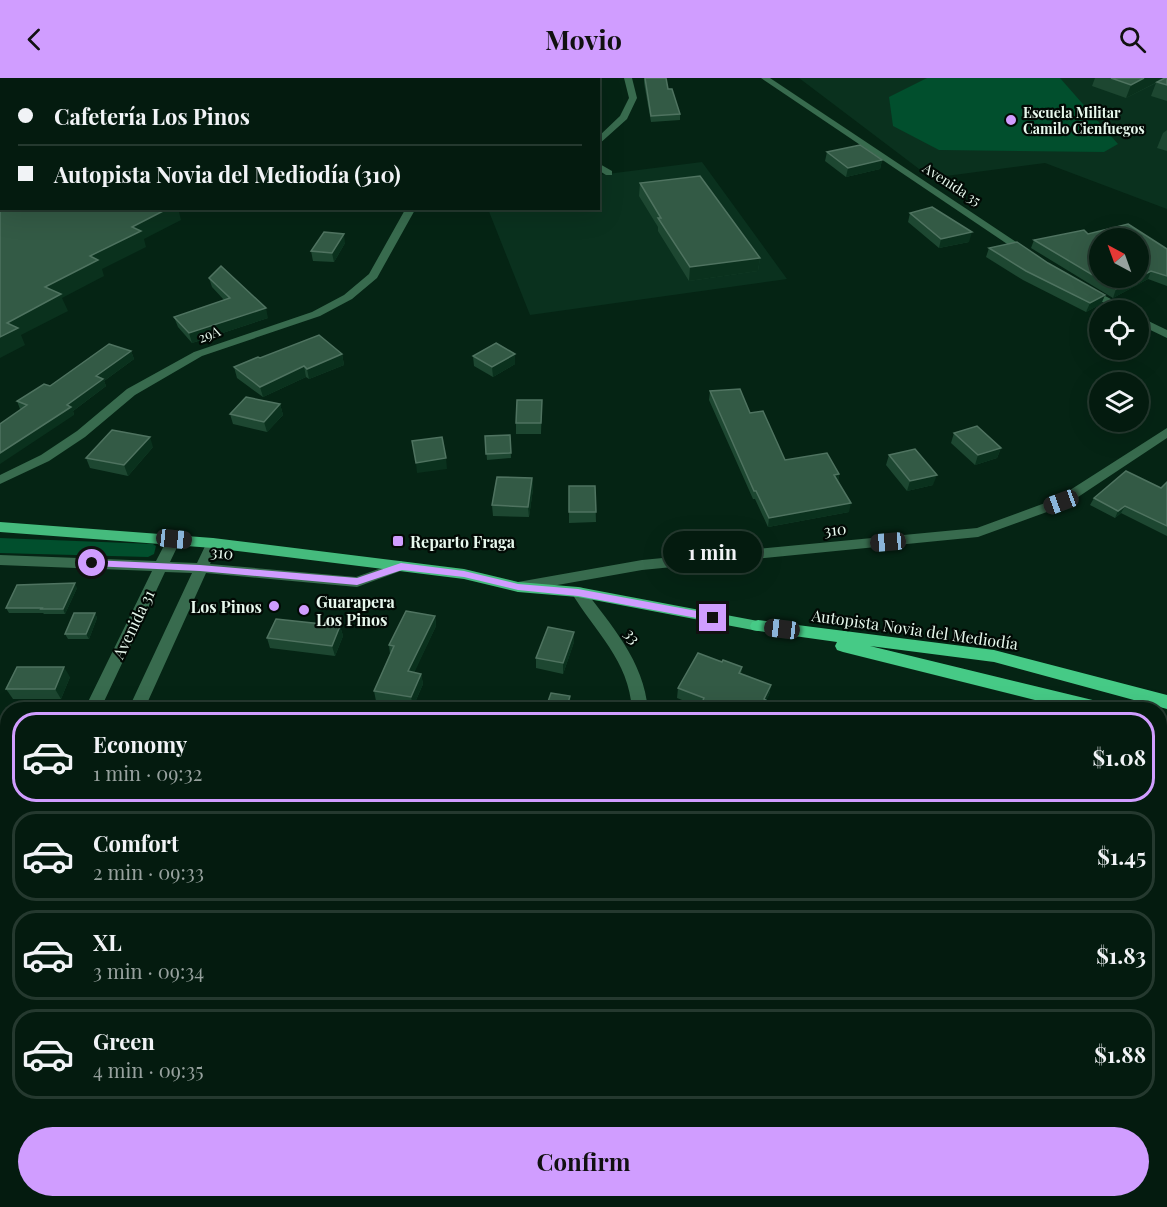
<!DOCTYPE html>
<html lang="en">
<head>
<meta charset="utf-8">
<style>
  :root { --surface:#041b0f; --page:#12281d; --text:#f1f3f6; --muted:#97a19e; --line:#25392f; --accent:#d09dff }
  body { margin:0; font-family:"Playfair Display",serif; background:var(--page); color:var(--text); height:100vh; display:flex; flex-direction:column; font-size:22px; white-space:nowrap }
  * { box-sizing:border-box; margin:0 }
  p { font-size:20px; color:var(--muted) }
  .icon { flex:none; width:33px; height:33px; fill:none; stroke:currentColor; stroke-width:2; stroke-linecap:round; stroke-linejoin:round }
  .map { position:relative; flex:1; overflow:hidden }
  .details { position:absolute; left:0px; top:624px; width:1167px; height:506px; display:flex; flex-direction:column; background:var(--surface); border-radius:24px 24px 0 0; box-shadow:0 6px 24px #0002,0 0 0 2px var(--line) }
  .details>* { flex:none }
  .hud { position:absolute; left:0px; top:0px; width:600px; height:132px; box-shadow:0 6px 24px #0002,0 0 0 2px var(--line); display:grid; align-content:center; height:132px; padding:0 18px; background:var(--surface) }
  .needle { width:39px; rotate:319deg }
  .buttons { position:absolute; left:1089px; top:150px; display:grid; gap:12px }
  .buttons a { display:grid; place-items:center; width:60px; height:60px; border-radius:50%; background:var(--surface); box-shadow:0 6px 24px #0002,0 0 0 2px var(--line); font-size:30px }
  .end { position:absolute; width:27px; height:27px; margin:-14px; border:8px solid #d09dff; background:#111; box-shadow:0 0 0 3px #111 }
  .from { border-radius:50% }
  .bubble { position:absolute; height:42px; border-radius:21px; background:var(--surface); box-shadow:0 6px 24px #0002,0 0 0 2px var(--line); font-size:20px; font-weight:700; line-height:42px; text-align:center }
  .car { position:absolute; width:18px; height:36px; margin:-18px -9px; border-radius:8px; box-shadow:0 0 4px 2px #0007; background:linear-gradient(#222 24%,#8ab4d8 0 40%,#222 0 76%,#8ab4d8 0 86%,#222 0) }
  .hud b { display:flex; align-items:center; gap:21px; height:57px; font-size:22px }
  .hud b+b { border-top:2px solid var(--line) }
  .hud i { width:15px; height:15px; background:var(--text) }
  ul { padding:10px 0 0; list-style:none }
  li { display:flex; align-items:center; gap:18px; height:90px; margin:0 12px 9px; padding:0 6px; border:3px solid var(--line); border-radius:24px }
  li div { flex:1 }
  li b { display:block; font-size:22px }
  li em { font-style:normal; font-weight:700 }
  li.current { border-color:var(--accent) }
  li>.icon { width:54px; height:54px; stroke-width:1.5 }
  .cta { display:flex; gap:12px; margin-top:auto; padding:12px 18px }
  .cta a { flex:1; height:69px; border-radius:36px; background:var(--accent); color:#111; font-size:24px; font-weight:700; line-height:69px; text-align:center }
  header { display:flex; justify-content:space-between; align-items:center; height:78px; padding:0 18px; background:var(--accent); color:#111; font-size:27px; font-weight:700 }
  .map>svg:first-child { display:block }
  .built { fill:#0a311e }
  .green { fill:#014f2d }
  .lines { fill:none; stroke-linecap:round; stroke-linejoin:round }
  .stream { fill:#455449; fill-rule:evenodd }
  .minor { fill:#386b4e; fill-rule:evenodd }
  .tertiary { fill:#386b4e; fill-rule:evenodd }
  .primary { fill:#45bb7d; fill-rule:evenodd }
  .trunk { fill:#46ca86; fill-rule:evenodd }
  .motorway { fill:#47da90; fill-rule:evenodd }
  .wall { fill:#1d4731 }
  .shaded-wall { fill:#0a311d }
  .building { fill:#335a45; stroke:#4f7360; stroke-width:1.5; fill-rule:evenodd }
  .route { fill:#d09dff }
  .poi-dot { fill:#d09dff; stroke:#020a05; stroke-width:2 }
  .labels { text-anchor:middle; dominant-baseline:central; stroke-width:4.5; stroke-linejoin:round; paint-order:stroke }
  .far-poi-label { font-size:14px; font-weight:bold; fill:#e7f8ed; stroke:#020a05; text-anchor:start }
  .far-street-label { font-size:14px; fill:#e7f8ed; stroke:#020a05 }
  .street-label { font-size:16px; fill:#e7f8ed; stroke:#020a05 }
  .poi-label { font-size:16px; font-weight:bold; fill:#e7f8ed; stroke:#020a05; text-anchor:start }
</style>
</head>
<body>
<header><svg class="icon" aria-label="back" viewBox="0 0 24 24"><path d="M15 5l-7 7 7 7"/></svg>Movio<svg class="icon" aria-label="search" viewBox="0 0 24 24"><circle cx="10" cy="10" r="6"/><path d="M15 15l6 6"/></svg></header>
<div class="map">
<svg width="1167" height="1129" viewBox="0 0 1167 1129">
  <rect width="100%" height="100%" fill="#052414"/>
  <g class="built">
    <path d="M 799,0 L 1167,0 L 1167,131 L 1045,85 L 931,100 Z"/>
    <path d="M 702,84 L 787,201 L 530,237 L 488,131 L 598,130 L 599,97 Z"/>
  </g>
  <g class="green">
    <path d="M 927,0 L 1060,0 L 1118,66 L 1104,74 L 939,72 L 893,48 L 889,19 Z"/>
    <path d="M 0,460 L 153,466 L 156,468 L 154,476 L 148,479 L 0,475 Z"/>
  </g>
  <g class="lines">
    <g class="stream">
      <rect x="1160" y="1051" width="7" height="10"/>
      <path d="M 900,1122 L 915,1122 C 912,1129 902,1129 893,1129 L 895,1125 Z"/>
    </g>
    <g class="minor">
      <path d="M 348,0 L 357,0 L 358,2 L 349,2 Z"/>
      <path d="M 624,0 L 632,0 L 637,20 L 627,41 L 598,67 L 598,59 L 620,38 L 629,20 Z"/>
      <path d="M 761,0 L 770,0 L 1034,176 L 1025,178 Z"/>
      <path d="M 598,85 L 612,93 L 612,97 L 606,97 L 598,92 Z"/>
      <path d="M 406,130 L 416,130 L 377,200 L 352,221 L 320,238 L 202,278 L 135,317 L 85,359 L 49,383 L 0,406 L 0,397 L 41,377 L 77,353 L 127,311 L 194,274 L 312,234 L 344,217 L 369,196 Z"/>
      <path d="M 1088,209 L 1128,230 L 1129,232 L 1117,232 L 1084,214 L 1083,212 Z"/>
      <path d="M 1138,238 L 1167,252 L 1167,260 L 1138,246 Z"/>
      <path d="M 174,456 L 181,461 L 170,484 L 197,485 L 208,462 L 213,460 L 220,465 L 210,486 L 356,499 L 401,483 L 408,488 L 406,491 L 357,509 L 206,495 L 144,632 L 128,632 L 192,495 L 165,494 L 100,632 L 84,632 L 152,493 L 0,487 L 0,477 L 156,483 L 169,458 Z"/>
      <path d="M 578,509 L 583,510 C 611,547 644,583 648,632 L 632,632 C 629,582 595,554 571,514 Z"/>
      <rect x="0" y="647" width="8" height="12"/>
      <path d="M 8,792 L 8,819 L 0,823 L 0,797 Z"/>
      <path d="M 8,897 L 8,926 L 0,930 L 0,902 Z"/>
    </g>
    <path class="tertiary" d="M 1167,350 L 1167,360 L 1066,427 L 978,459 L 642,492 L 518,514 L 511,509 L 518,504 L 642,482 L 977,450 L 1056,421 Z"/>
    <path class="primary" d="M 0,444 L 213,460 L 464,491 L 518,504 L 578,509 L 758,543 L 763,544 L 765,548 L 763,552 L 758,553 L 578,519 L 518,514 L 464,501 L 213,470 L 0,454 Z"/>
    <path class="trunk" d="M 758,542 L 994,572 L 1167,617 L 1167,631 L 994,584 L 870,568 L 1105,625 L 1111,627 L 1113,632 L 1075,632 L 843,574 L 837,572 L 835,568 L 837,564 L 752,552 L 750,548 L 752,544 Z"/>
    <path class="motorway" d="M 1160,640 L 1167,643 L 1167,659 L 1160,656 Z"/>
  </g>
  <g class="wall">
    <path d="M 644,0 L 668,11 L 680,36 L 680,42 L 651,44 L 644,5 Z"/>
    <path d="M 1095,0 L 1160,0 L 1159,3 L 1167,0 L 1167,23 L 1151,18 L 1156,5 L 1126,20 L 1092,8 Z"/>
    <path d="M 1167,52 L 1167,73 L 1157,70 L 1163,55 Z"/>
    <path d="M 827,74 L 882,82 L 880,91 L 846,99 L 825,83 Z"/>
    <path d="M 640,105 L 760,180 L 758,193 L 689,203 L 658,153 L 658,149 L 639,118 Z"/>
    <path d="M 910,135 L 969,164 L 939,170 L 908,144 Z"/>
    <path d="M 1088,156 L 1167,171 L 1167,208 L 1148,201 L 1113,220 L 1031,170 L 1034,162 Z"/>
    <path d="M 345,165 L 334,184 L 313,183 L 311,173 Z"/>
    <path d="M 989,170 L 1105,217 L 1101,226 L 1086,234 L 1023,202 L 986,179 Z"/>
    <path d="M 209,200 L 268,240 L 192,265 L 178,249 L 174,239 L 224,222 L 212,209 Z"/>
    <path d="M 131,273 L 134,281 L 104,303 L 106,308 L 73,333 L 74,337 L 20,331 L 17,323 Z"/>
    <path d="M 342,276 L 344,287 L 309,301 L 306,299 L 263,319 L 237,300 L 234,289 L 260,280 Z"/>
    <path d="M 473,278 L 515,286 L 493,299 L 474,288 Z"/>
    <path d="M 710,313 L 750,335 L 785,382 L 839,396 L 838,404 L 849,434 L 768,449 L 755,421 L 753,421 L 709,322 Z"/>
    <path d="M 542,322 L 541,356 L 516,356 L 516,345 Z"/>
    <path d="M 280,326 L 283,337 L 267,354 L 233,346 L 230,336 Z"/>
    <path d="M 954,355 L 1001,370 L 997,380 L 975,387 L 951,365 Z"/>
    <path d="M 510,357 L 511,380 L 487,382 L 485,358 Z"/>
    <path d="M 153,369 L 128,398 L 90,390 L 86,380 Z"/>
    <path d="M 889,377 L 933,407 L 907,413 L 886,387 Z"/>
    <path d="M 532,400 L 533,411 L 529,439 L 493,438 L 492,427 Z"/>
    <path d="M 1167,404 L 1167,458 L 1121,435 L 1115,440 L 1090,427 L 1094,420 L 1161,410 Z"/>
    <path d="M 569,408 L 595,408 L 596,444 L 569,445 Z"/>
    <path d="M 77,510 L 65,536 L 44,536 L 43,535 L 9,535 L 6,530 Z"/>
    <path d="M 95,535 L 97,540 L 89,561 L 68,561 L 65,556 Z"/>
    <path d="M 435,538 L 436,548 L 414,594 L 421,596 L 423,606 L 413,629 L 376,623 L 374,613 L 390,576 L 389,567 Z"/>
    <path d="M 340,548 L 343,558 L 335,578 L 270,570 L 267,560 Z"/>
    <path d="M 574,554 L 574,564 L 563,596 L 536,590 L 536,580 Z"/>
    <path d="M 722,584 L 742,589 L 741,596 L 771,607 L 769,617 L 766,622 L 700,629 L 677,620 L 678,610 Z"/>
    <path d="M 70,599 L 61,621 L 13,621 L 6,611 Z"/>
    <path d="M 8,984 L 8,1058 L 0,1058 L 0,1002 Z"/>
  </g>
  <g class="shaded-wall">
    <path d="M 1144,0 L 1160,0 L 1159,3 L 1126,20 L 1131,7 Z"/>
    <path d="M 882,82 L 880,91 L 846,99 L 848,90 Z"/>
    <path d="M 168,130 L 185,130 L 179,134 L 181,142 L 144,161 L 146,169 L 102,191 L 104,198 L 62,220 L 68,233 L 21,257 L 25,267 L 0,280 L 0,259 L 7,245 L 45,209 L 132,149 Z"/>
    <path d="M 972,154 L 969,164 L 939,170 L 941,161 Z"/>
    <path d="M 344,156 L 345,165 L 334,184 L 332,175 Z"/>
    <path d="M 760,180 L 758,193 L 689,203 L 690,189 Z"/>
    <path d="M 1151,193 L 1148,201 L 1113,220 L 1116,211 Z"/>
    <path d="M 1105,217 L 1101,226 L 1086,234 L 1090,225 Z"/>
    <path d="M 266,230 L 268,240 L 192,265 L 189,255 Z"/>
    <path d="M 131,273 L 134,281 L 104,303 L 106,308 L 73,333 L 74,337 L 0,386 L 0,375 L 67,327 L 96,298 Z"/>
    <path d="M 342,276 L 344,287 L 309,301 L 307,291 Z"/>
    <path d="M 515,276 L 515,286 L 493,299 L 492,289 Z"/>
    <path d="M 304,288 L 306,299 L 263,319 L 260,309 Z"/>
    <path d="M 280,326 L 283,337 L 267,354 L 264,344 Z"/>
    <path d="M 150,359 L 153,369 L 128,398 L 124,387 Z"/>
    <path d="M 1001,370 L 997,380 L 975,387 L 978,377 Z"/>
    <path d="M 446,380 L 447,391 L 417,395 L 416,385 Z"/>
    <path d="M 839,396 L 838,405 L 834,397 Z"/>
    <path d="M 937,397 L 933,407 L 907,413 L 910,403 Z"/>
    <path d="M 532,400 L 533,411 L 529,439 L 528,429 Z"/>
    <path d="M 851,425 L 849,434 L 768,449 L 769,440 Z"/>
    <path d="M 1125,428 L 1121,435 L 1115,440 L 1118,433 Z"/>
    <path d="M 75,505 L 77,510 L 65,536 L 63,531 Z"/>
    <path d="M 95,535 L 97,540 L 89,561 L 86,556 Z"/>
    <path d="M 435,538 L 436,548 L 410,604 L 408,593 Z"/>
    <path d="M 340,548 L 343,558 L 335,578 L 332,568 Z"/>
    <path d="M 574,554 L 574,564 L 563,596 L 563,585 Z"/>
    <path d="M 64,589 L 70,599 L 61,621 L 55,611 Z"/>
    <path d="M 421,596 L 423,606 L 413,629 L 411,619 Z"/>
    <path d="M 771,607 L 769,617 L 762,631 L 764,621 Z"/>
    <path d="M 570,618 L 571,628 L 570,632 L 566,632 Z"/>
    <path d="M 6,678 L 8,681 L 8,698 L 0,713 L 0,690 Z"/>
  </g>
  <g class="building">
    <path d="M 645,0 L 666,0 L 668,11 L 672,11 L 680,36 L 651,38 Z"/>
    <path d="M 1111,0 L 1144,0 L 1131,7 Z"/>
    <path d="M 1165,0 L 1167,0 L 1167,7 L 1157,4 Z"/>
    <path d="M 860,67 L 882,82 L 848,90 L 827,74 Z"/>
    <path d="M 2,80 L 2,130 L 169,130 L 132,149 L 141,153 L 90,178 L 98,182 L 45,209 L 61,216 L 7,245 L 18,250 L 0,259 L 0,81 Z"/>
    <path d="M 700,98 L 760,180 L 690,189 L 658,140 L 661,140 L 640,105 Z"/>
    <path d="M 932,129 L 972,154 L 941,161 L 910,135 Z"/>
    <path d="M 1128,146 L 1167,171 L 1167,198 L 1151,193 L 1116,211 L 1034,162 L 1084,152 L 1088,156 ZM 1100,160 L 1138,160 L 1138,200 L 1100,200 Z"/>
    <path d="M 324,154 L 344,156 L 332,175 L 311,173 Z"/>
    <path d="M 1017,164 L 1048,185 L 1105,217 L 1090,225 L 1026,193 L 989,170 Z"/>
    <path d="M 221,188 L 266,230 L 189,255 L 174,239 L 230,220 L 209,200 Z"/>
    <path d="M 319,257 L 342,276 L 307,291 L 304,288 L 260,309 L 234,289 L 258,279 L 260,280 Z"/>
    <path d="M 496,265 L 515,276 L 492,289 L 473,278 Z"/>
    <path d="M 109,266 L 131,273 L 96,298 L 103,301 L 67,327 L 71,329 L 0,375 L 0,346 L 27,327 L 17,323 L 44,306 L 50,308 Z"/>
    <path d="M 740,311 L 750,335 L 763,333 L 785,382 L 827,375 L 839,396 L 834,397 L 851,425 L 769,440 L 756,413 L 754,413 L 710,313 Z"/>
    <path d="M 246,319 L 280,326 L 264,344 L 230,336 Z"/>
    <path d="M 517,322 L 542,322 L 541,345 L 516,345 Z"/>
    <path d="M 977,348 L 1001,370 L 978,377 L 954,355 Z"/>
    <path d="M 112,352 L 150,359 L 124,387 L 86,380 Z"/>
    <path d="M 510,357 L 511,375 L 486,376 L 485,358 Z"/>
    <path d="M 442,359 L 446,380 L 416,385 L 412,363 Z"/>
    <path d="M 915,371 L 937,397 L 910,403 L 889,377 Z"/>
    <path d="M 1126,393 L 1161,410 L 1167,404 L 1167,448 L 1125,428 L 1118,433 L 1094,420 Z"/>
    <path d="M 497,399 L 532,400 L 528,429 L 492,427 Z"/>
    <path d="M 569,408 L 595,408 L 596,434 L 569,434 Z"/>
    <path d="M 75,505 L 63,531 L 41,531 L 42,530 L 6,530 L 17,507 Z"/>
    <path d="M 406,533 L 435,538 L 408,593 L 421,596 L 411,619 L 374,613 L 394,568 L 389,567 Z"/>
    <path d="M 74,535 L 95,535 L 86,556 L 65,556 Z"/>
    <path d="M 276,541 L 340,548 L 332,568 L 267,560 Z"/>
    <path d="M 548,549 L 574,554 L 563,585 L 536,580 Z"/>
    <path d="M 698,575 L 722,584 L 723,582 L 742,589 L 739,595 L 771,607 L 764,621 L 781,632 L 699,632 L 704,620 L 678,610 Z"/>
    <path d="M 17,589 L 64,589 L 55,611 L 6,611 Z"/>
    <path d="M 551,615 L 570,618 L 566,632 L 545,632 Z"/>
    <path d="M 0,678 L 6,678 L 0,690 Z"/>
    <path d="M 8,984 L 8,1051 L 0,1051 L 0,1002 Z"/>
  </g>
  <path class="route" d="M 92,482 L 200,487 L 357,500 L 401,485 L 464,493 L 518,506 L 578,511 L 713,536 L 718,540 L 713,543 L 578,518 L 518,512 L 464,499 L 402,492 L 357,507 L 200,493 L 92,488 L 88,485 Z"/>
  <g class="poi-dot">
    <circle cx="1011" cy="42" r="6"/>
    <rect x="392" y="457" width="12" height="12" rx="3"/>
    <circle cx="274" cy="528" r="6"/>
    <circle cx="304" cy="532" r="6"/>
  </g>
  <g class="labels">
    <g class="far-poi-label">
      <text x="1023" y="34">Escuela Militar<tspan x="1023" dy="16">Camilo Cienfuegos</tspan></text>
    </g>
    <g class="far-street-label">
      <text transform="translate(952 106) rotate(33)">Avenida 35</text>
      <text transform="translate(209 256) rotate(-21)">29A</text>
    </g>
    <g class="street-label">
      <text transform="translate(835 451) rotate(-5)">310</text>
      <text transform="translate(222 474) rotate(5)">310</text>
      <text transform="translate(133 546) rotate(-64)">Avenida 31</text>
      <text transform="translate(915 551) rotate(8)">Autopista Novia del Mediodía</text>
      <text transform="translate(633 558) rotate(54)">33</text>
    </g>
    <g class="poi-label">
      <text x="410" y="463">Reparto Fraga</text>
      <text x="316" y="523">Guarapera<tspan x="316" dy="18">Los Pinos</tspan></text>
      <text x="262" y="528" text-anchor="end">Los Pinos</text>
    </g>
  </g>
</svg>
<div class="buttons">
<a><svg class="needle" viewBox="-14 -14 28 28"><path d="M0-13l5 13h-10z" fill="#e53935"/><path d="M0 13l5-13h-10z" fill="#97a19e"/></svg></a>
<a><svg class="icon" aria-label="locate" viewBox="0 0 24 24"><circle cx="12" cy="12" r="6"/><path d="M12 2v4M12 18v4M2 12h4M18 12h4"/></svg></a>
<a><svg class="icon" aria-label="layers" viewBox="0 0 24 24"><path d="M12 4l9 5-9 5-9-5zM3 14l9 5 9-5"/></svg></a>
</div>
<i class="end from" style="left:92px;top:485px"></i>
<i class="end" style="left:713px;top:540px"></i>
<div class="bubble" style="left:663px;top:453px;width:99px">1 min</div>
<i class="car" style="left:1061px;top:424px;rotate:250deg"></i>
<i class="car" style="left:174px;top:461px;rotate:96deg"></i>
<i class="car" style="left:888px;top:464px;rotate:265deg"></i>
<i class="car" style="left:782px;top:551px;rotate:277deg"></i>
<div class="hud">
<b><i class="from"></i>Cafetería Los Pinos</b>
<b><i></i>Autopista Novia del Mediodía (310)</b>
</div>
<section class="details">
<ul>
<li class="current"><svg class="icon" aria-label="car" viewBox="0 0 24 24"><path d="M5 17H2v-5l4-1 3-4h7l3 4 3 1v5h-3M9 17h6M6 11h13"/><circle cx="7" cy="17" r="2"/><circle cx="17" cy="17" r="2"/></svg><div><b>Economy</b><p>1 min · 09:32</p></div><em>$1.08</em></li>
<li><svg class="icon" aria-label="car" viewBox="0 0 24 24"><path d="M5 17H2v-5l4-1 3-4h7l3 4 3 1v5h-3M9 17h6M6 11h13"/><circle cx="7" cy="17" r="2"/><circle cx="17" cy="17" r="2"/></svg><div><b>Comfort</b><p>2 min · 09:33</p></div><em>$1.45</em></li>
<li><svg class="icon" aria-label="car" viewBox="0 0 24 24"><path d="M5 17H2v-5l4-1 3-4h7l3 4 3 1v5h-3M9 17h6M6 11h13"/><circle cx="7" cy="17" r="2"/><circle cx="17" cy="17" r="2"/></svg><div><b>XL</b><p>3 min · 09:34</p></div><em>$1.83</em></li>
<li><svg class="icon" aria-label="car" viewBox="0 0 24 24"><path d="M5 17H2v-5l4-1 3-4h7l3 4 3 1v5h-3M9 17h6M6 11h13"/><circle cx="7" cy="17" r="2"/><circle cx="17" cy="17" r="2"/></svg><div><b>Green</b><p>4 min · 09:35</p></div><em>$1.88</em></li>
</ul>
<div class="cta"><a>Confirm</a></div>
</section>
</div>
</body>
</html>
